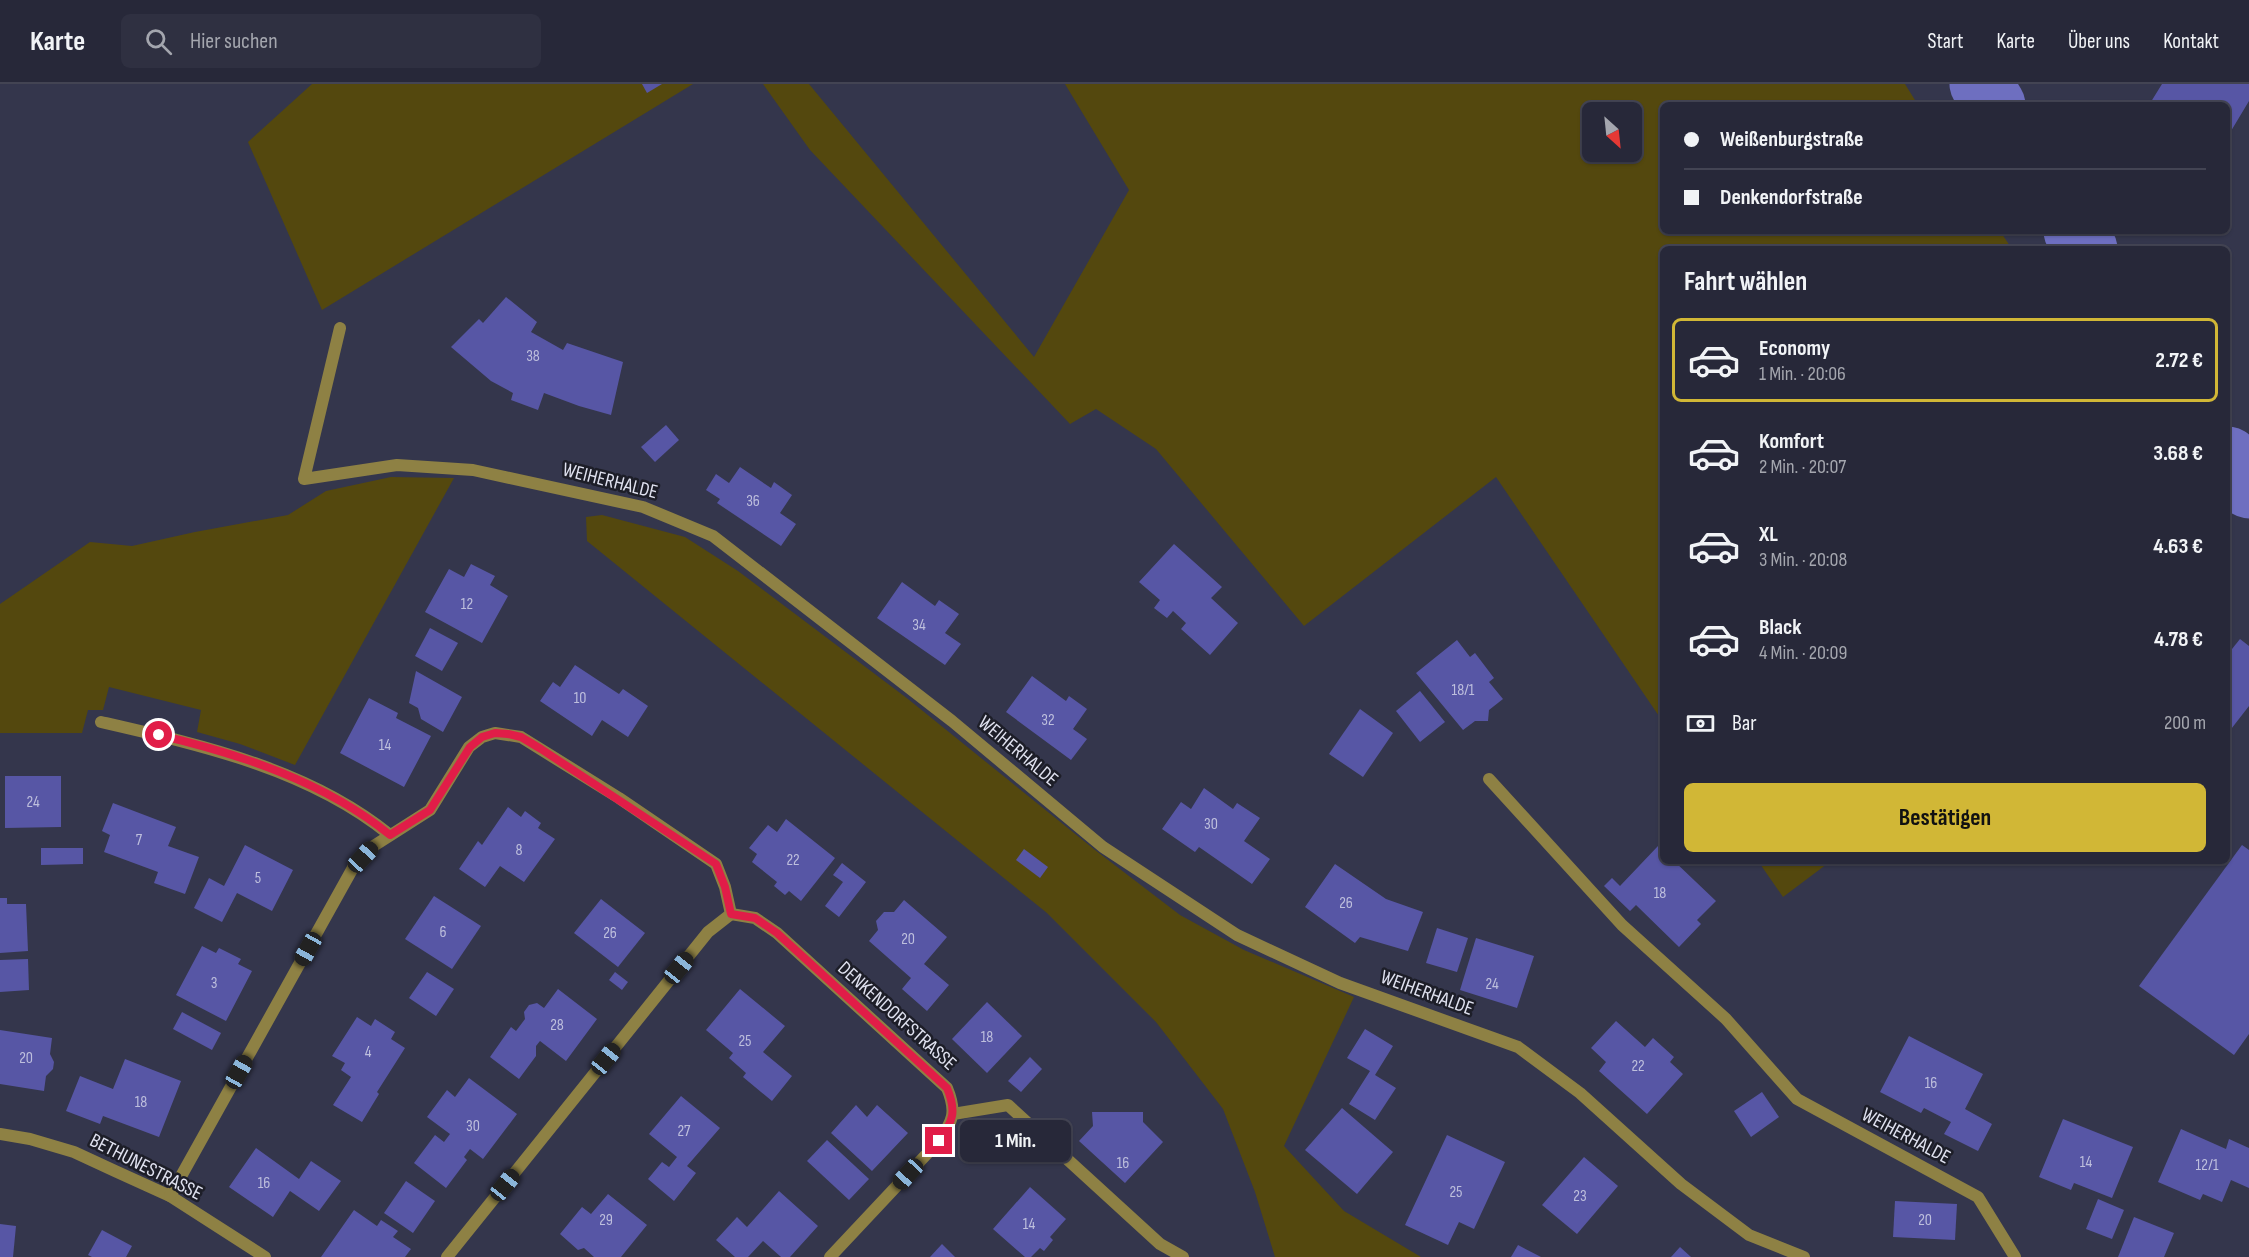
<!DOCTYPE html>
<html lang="de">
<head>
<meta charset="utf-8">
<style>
  :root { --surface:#272839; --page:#2f3041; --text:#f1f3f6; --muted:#a4a6ae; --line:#434453; --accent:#d1b736 }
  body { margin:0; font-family:"Sofia Sans Condensed",sans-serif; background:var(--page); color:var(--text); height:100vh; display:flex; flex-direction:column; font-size:22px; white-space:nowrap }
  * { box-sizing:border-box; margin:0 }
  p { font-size:20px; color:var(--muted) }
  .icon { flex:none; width:33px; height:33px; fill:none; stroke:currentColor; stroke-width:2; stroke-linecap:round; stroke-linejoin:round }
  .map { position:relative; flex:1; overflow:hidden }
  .drawer { position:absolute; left:1660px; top:162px; width:570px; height:618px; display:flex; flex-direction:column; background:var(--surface); border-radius:9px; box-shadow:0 2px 4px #0004,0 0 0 2px var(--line) }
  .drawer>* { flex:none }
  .banner { position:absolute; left:1660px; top:18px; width:570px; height:132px; border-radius:9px; box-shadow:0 2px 4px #0004,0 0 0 2px var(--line); display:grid; align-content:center; height:132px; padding:0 24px; background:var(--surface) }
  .needle { width:39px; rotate:153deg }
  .controls { position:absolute; left:1582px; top:18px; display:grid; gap:12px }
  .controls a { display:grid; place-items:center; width:60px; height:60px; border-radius:9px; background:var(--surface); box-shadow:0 2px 4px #0004,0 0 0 2px var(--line); font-size:30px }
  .end { position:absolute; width:27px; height:27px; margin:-14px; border:8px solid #e11d48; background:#fff; box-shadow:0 0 0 3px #fff }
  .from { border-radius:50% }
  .bubble { position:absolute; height:42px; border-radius:9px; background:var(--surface); box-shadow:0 2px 4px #0004,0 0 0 2px var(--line); font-size:20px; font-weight:700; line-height:42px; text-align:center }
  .car { position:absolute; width:18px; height:36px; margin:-18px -9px; border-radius:8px; box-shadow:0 0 4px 2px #0007; background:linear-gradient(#222 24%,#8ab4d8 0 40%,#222 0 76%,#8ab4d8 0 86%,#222 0) }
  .banner b { display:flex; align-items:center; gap:21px; height:57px; font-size:22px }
  .banner b+b { border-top:2px solid var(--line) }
  .banner i { width:15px; height:15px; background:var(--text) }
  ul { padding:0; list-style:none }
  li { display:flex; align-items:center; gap:18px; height:84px; margin:0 12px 9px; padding:0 12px; border:3px solid transparent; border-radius:9px }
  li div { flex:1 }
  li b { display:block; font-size:22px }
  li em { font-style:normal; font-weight:700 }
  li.active { border-color:var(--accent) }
  li>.icon { width:54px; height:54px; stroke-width:1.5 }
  h2 { padding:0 24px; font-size:27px; line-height:72px }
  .pay { display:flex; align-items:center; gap:15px; height:66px; padding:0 24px; font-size:22px }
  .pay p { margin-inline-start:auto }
  .primary-button { display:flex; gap:12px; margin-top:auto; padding:12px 24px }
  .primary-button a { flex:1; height:69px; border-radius:9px; background:var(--accent); color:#111; font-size:24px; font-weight:700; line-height:69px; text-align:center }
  header { display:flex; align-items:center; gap:36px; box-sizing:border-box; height:84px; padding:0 30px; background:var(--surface); border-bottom:2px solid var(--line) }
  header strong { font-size:28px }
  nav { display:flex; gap:33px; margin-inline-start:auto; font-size:21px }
  .search { width:420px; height:54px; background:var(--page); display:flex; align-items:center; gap:15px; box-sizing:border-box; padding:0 21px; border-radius:9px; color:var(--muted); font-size:22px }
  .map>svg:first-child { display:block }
  .green { fill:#54480e; fill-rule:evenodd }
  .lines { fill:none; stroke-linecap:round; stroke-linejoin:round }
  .river { stroke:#6e6fc0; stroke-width:63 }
  .building { fill:#5756a5 }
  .service { stroke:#8e8144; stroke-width:12 }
  .minor { stroke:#8e8144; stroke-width:12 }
  .route { stroke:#e11d48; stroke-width:8 }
  .labels { text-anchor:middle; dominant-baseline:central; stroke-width:5; stroke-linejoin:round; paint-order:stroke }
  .number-label { font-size:16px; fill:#bebfdd }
  .street-label { font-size:20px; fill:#e0e2f0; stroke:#1d1e28 }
</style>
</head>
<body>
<header>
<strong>Karte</strong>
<div class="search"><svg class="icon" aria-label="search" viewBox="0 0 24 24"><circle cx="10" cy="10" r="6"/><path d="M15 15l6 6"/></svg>Hier suchen</div>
<nav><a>Start</a><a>Karte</a><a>Über uns</a><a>Kontakt</a></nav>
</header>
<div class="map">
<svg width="2249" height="1173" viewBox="0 0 2249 1173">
  <rect width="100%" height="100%" fill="#34364c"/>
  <g class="green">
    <path d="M 312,0 L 693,0 L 322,226 L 248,58 Z"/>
    <path d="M 763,0 L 809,0 L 1034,273 L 1129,106 L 1065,0 L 1905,0 L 1918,21 L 1664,21 L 1664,147 L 2000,147 L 2012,165 L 1664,165 L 1663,638 L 1496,393 L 1304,542 L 1156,365 L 1096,325 L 1070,340 L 810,66 ZM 1593,28 L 1632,28 L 1632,68 L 1593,68 Z"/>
    <path d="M 391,393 L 454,394 L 295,681 L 240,660 L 197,648 L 201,626 L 109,603 L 103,626 L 88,626 L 82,649 L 0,649 L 0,520 L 90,458 L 132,462 L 195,448 L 288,431 L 326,407 Z"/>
    <path d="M 602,431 L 685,453 L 738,487 L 908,615 L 1095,766 L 1180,831 L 1244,866 L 1354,913 L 1284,1062 L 1344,1127 L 1421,1173 L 1275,1173 L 1255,1108 L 1223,1025 L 1156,938 L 1047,829 L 587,457 L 586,433 Z"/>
    <path d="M 1758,777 L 1831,777 L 1783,813 Z"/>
  </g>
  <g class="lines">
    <g class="river">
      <path d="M 1981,0 L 1994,21"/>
      <path d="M 2075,147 L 2086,165"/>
      <path d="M 2228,374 L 2249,403"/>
    </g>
  </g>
  <g class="building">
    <path d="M 642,0 L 662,0 L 647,9 Z"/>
    <path d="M 2162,0 L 2249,0 L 2249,17 L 2228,52 L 2228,21 L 2149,21 Z"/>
    <path d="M 506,213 L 537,238 L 531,248 L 563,266 L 567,259 L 623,278 L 611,331 L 579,322 L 544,309 L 538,326 L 511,316 L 513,309 L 491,297 L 451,263 L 479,235 L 483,239 Z"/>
    <path d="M 666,341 L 679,356 L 655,378 L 641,363 Z"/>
    <path d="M 740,383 L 771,404 L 774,398 L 792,411 L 780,429 L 796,440 L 781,462 L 717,419 L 720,415 L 706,406 L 716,390 L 729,399 Z"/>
    <path d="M 1174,460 L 1222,503 L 1211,514 L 1238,539 L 1210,571 L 1181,545 L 1186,539 L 1173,527 L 1167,534 L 1154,524 L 1160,516 L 1139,498 Z"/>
    <path d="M 471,480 L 495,492 L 490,501 L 508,512 L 482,559 L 425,528 L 449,485 L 464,493 Z"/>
    <path d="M 902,498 L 935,522 L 939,516 L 959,530 L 945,549 L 961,560 L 945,581 L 877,534 Z"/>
    <path d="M 430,544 L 458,559 L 442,587 L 415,572 Z"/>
    <path d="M 2240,555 L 2249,562 L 2249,622 L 2228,649 L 2228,570 Z"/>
    <path d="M 1457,556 L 1470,573 L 1475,569 L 1494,594 L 1489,598 L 1503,615 L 1489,626 L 1488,637 L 1475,637 L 1463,646 L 1416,589 Z"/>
    <path d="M 575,581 L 619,610 L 623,605 L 648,622 L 628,653 L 602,636 L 592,652 L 540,617 L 553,598 L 560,603 Z"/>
    <path d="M 416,587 L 462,613 L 443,648 L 421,635 L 418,624 L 409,619 Z"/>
    <path d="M 1032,592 L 1066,617 L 1069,612 L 1087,625 L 1073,645 L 1087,655 L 1071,676 L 1006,628 Z"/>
    <path d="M 1420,607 L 1445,638 L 1420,658 L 1396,627 Z"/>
    <path d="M 369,614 L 398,629 L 396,634 L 431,652 L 404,703 L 340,669 Z"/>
    <path d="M 1360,625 L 1393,649 L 1363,693 L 1329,670 Z"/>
    <path d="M 5,692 L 61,692 L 61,743 L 5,744 Z"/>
    <path d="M 1204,704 L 1233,725 L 1237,719 L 1260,734 L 1244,757 L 1270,775 L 1252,800 L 1199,763 L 1195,768 L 1162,745 L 1181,718 L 1191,725 Z"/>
    <path d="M 113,719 L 176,743 L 168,762 L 199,773 L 185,810 L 154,799 L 158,788 L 104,768 L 110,751 L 102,747 Z"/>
    <path d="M 508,723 L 521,733 L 525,727 L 541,739 L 538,744 L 555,755 L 524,798 L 500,782 L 485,803 L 459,785 L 478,757 L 482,761 Z"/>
    <path d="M 786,735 L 835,774 L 801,817 L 789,807 L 785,811 L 774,802 L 777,798 L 752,778 L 757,770 L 749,764 L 768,741 L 777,748 Z"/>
    <path d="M 245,761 L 293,786 L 272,827 L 237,809 L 222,838 L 194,824 L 209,794 L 224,802 Z"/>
    <path d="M 2242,761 L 2249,766 L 2249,950 L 2234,971 L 2139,902 Z"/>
    <path d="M 1658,762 L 1664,767 L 1664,777 L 1674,777 L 1716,817 L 1697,836 L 1701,840 L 1679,863 L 1636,821 L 1630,827 L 1604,802 L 1612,794 L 1620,802 Z"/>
    <path d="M 41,764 L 83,764 L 83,780 L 41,781 Z"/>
    <path d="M 1024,765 L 1048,783 L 1040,794 L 1016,776 Z"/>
    <path d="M 842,779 L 866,798 L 839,833 L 825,822 L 843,798 L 833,791 Z"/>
    <path d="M 1335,780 L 1386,815 L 1423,828 L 1408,867 L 1360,853 L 1355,859 L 1305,823 Z"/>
    <path d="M 434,812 L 481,842 L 452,885 L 405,855 Z"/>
    <path d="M 0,814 L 7,814 L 7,820 L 26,820 L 28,867 L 0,869 Z"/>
    <path d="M 601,815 L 645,849 L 618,883 L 574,849 Z"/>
    <path d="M 904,816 L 947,853 L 924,880 L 949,901 L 927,927 L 902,905 L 911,894 L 869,857 L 878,846 L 876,837 L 884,828 L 894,828 Z"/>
    <path d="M 1437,844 L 1468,854 L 1457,888 L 1426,879 Z"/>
    <path d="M 1476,854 L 1534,872 L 1517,924 L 1460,906 Z"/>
    <path d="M 202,862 L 216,869 L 219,864 L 241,875 L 238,880 L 252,887 L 226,937 L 176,911 Z"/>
    <path d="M 28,875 L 29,906 L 0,908 L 0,876 Z"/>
    <path d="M 427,888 L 454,905 L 436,932 L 409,914 Z"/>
    <path d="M 615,888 L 628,898 L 622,906 L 609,896 Z"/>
    <path d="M 558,905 L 597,935 L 566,977 L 540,957 L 536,962 L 536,972 L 519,995 L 490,973 L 511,943 L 516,947 L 525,935 L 524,928 L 529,921 L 537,919 L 544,924 Z"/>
    <path d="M 740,905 L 785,942 L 763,968 L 792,992 L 772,1017 L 743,993 L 746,989 L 729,974 L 733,969 L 706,946 Z"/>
    <path d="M 987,918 L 1022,952 L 987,989 L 952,955 Z"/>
    <path d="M 182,928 L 221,949 L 212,966 L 173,945 Z"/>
    <path d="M 357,933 L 371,942 L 375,935 L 395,948 L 391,955 L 405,964 L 377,1008 L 379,1010 L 362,1038 L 333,1021 L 351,993 L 341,986 L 345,979 L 332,972 Z"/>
    <path d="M 1616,937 L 1645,963 L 1653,954 L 1674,973 L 1670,978 L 1683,990 L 1647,1030 L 1599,987 L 1606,978 L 1591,964 Z"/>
    <path d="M 1365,945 L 1393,962 L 1375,991 L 1396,1004 L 1375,1036 L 1349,1020 L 1370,987 L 1347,974 Z"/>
    <path d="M 0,946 L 52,954 L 50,970 L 54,978 L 53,985 L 46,992 L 44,1007 L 0,1000 Z"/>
    <path d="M 1909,952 L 1983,990 L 1965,1025 L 1992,1040 L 1978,1067 L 1944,1050 L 1951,1038 L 1924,1024 L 1921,1029 L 1880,1008 Z"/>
    <path d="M 1030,973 L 1042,985 L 1021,1008 L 1008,997 Z"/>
    <path d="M 125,975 L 181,997 L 159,1053 L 103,1032 L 100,1040 L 66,1027 L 80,992 L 113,1005 Z"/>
    <path d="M 469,994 L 517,1030 L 483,1075 L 470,1065 L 464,1073 L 467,1076 L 446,1104 L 414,1079 L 435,1051 L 444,1058 L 450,1050 L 427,1033 L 447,1006 L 455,1013 Z"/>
    <path d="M 1762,1008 L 1779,1033 L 1751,1053 L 1734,1027 Z"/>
    <path d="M 681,1012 L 720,1044 L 687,1082 L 696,1089 L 674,1117 L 648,1095 L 662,1078 L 669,1083 L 677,1073 L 649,1050 Z"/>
    <path d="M 856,1021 L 867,1033 L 877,1021 L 908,1049 L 872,1087 L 831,1049 Z"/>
    <path d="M 1342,1024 L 1393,1068 L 1357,1110 L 1305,1066 Z"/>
    <path d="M 1092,1028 L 1143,1028 L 1143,1038 L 1163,1058 L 1125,1099 L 1079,1057 L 1093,1042 Z"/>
    <path d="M 2063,1035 L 2133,1063 L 2112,1114 L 2074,1099 L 2071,1106 L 2039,1093 Z"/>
    <path d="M 2181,1045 L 2226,1065 L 2229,1055 L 2249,1064 L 2249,1104 L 2231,1096 L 2222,1118 L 2203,1110 L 2200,1116 L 2158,1098 Z"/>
    <path d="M 1447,1051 L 1505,1078 L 1474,1145 L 1459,1138 L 1448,1161 L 1405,1141 Z"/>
    <path d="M 827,1056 L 869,1095 L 849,1116 L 807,1077 Z"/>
    <path d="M 256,1064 L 299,1095 L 311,1077 L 341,1097 L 319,1127 L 290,1107 L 273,1133 L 229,1103 Z"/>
    <path d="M 1584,1073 L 1618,1102 L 1577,1150 L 1542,1121 Z"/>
    <path d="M 406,1097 L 435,1117 L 413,1149 L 384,1129 Z"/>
    <path d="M 1030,1103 L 1066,1135 L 1050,1153 L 1053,1156 L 1044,1167 L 1040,1164 L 1031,1173 L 1025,1173 L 993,1145 Z"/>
    <path d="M 779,1107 L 818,1142 L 790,1173 L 781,1173 L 763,1157 L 748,1173 L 735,1173 L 716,1156 L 737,1133 L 747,1143 Z"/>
    <path d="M 608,1110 L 647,1141 L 621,1173 L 594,1173 L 584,1164 L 578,1166 L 560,1150 L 582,1123 L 591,1130 Z"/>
    <path d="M 2098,1115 L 2124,1126 L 2112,1155 L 2086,1145 Z"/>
    <path d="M 1895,1117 L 1957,1120 L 1955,1156 L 1893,1153 Z"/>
    <path d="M 354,1126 L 377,1142 L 381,1136 L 398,1147 L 393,1153 L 411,1165 L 405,1173 L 321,1173 Z"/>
    <path d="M 2134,1133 L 2174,1149 L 2164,1173 L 2118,1173 Z"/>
    <path d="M 0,1140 L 16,1142 L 13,1173 L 0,1173 Z"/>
    <path d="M 102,1146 L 132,1162 L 126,1173 L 92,1173 L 88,1171 Z"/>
    <path d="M 942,1160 L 955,1173 L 930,1173 Z"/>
    <path d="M 1518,1161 L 1541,1173 L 1511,1173 Z"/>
    <path d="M 1680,1163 L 1691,1173 L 1671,1173 Z"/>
  </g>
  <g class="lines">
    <g class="service">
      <path d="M 101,638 C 201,661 309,685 390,751"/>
      <path d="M 1489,695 L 1622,841 L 1726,935 L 1797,1015 L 1978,1113 L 2015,1173"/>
      <path d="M 953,1030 L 1008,1021 L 1160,1160 L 1183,1173"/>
    </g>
    <g class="minor">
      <path d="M 340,244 L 304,395 L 397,381 L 473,386 L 643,423 L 713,452 L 952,637 L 1103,763 L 1237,851 L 1340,899 L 1518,963 L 1580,1009 L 1681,1100 L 1749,1151 L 1804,1173"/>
      <path d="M 0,1050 L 30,1055 L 74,1068 L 115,1087 L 170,1112 L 265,1173"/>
      <path d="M 170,1112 L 354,782 L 372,763 L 430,726 L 469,663 L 482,653 L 495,649 L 521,653 L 619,714 L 716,780 L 725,803 L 731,830 L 755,834 L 777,849 L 947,1004 C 957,1028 953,1037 939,1057 L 830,1173"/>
      <path d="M 447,1173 L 708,848 L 731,830"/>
    </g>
  </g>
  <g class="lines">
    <path class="route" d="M 159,651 C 240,670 325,698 390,751 L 430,726 L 470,663 L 482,653 L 495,649 L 508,650 L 521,653 L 541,665 L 716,780 L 725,803 L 731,830 L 755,834 L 777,849 L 947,1004 C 957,1028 953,1037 939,1057"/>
  </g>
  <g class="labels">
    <g class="number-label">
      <text x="533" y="272">38</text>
      <text x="753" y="417">36</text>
      <text x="467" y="520">12</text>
      <text x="919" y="541">34</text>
      <text x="1463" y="606">18/1</text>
      <text x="580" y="614">10</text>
      <text x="1048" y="636">32</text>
      <text x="385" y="661">14</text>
      <text x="33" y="718">24</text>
      <text x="1211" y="740">30</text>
      <text x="139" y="756">7</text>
      <text x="519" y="766">8</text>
      <text x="793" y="776">22</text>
      <text x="258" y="794">5</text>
      <text x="1660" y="809">18</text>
      <text x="1346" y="819">26</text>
      <text x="443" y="848">6</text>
      <text x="610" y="849">26</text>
      <text x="908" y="855">20</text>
      <text x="214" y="899">3</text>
      <text x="1492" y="900">24</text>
      <text x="557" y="941">28</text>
      <text x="987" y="953">18</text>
      <text x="745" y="957">25</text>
      <text x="368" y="968">4</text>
      <text x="26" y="974">20</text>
      <text x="1638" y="982">22</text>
      <text x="1931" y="999">16</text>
      <text x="141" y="1018">18</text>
      <text x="473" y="1042">30</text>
      <text x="684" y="1047">27</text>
      <text x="2086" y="1078">14</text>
      <text x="1123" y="1079">16</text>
      <text x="2207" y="1081">12/1</text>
      <text x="264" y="1099">16</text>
      <text x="1456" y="1108">25</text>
      <text x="1580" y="1112">23</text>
      <text x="606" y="1136">29</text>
      <text x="1925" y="1136">20</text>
      <text x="1029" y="1140">14</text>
    </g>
    <g class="street-label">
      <text transform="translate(610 397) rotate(14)">WEIHERHALDE</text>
      <text transform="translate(1018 667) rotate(40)">WEIHERHALDE</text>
      <text transform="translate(1427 909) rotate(20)">WEIHERHALDE</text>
      <text transform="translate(897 932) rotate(42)">DENKENDORFSTRASSE</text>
      <text transform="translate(1906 1052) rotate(28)">WEIHERHALDE</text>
      <text transform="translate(146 1083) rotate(27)">BETHUNESTRASSE</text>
    </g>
  </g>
</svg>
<div class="controls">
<a><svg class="needle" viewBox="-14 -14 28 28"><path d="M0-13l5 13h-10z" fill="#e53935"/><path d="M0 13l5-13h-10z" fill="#a4a6ae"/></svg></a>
</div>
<i class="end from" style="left:159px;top:651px"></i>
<i class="end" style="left:939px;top:1057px"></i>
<div class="bubble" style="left:960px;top:1036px;width:111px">1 Min.</div>
<i class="car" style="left:363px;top:773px;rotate:43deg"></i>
<i class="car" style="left:308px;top:865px;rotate:209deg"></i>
<i class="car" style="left:679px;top:884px;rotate:39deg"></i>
<i class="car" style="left:606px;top:975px;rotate:39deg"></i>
<i class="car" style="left:239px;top:988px;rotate:29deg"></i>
<i class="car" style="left:908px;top:1090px;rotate:223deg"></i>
<i class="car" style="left:505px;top:1101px;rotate:39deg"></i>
<div class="banner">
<b><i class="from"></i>Weißenburgstraße</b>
<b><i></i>Denkendorfstraße</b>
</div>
<section class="drawer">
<h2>Fahrt wählen</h2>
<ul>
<li class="active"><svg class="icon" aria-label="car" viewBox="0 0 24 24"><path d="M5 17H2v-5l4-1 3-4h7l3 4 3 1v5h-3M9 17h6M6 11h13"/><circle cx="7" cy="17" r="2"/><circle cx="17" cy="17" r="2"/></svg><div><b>Economy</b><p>1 Min. · 20:06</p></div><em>2.72 €</em></li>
<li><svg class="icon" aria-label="car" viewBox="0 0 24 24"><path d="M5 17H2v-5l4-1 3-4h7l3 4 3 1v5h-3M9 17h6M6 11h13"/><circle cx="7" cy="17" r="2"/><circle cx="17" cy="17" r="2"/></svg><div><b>Komfort</b><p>2 Min. · 20:07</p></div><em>3.68 €</em></li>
<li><svg class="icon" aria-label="car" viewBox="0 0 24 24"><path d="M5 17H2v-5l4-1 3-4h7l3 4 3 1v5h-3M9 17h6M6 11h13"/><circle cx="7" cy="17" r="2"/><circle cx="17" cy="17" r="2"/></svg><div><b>XL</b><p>3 Min. · 20:08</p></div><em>4.63 €</em></li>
<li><svg class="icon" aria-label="car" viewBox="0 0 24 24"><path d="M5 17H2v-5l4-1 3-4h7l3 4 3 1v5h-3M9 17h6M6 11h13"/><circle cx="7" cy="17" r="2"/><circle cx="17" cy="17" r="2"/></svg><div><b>Black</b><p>4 Min. · 20:09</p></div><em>4.78 €</em></li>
</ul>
<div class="pay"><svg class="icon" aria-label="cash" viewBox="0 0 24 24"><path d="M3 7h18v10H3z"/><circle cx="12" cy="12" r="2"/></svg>Bar<p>200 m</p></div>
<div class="primary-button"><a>Bestätigen</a></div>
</section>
</div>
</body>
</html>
